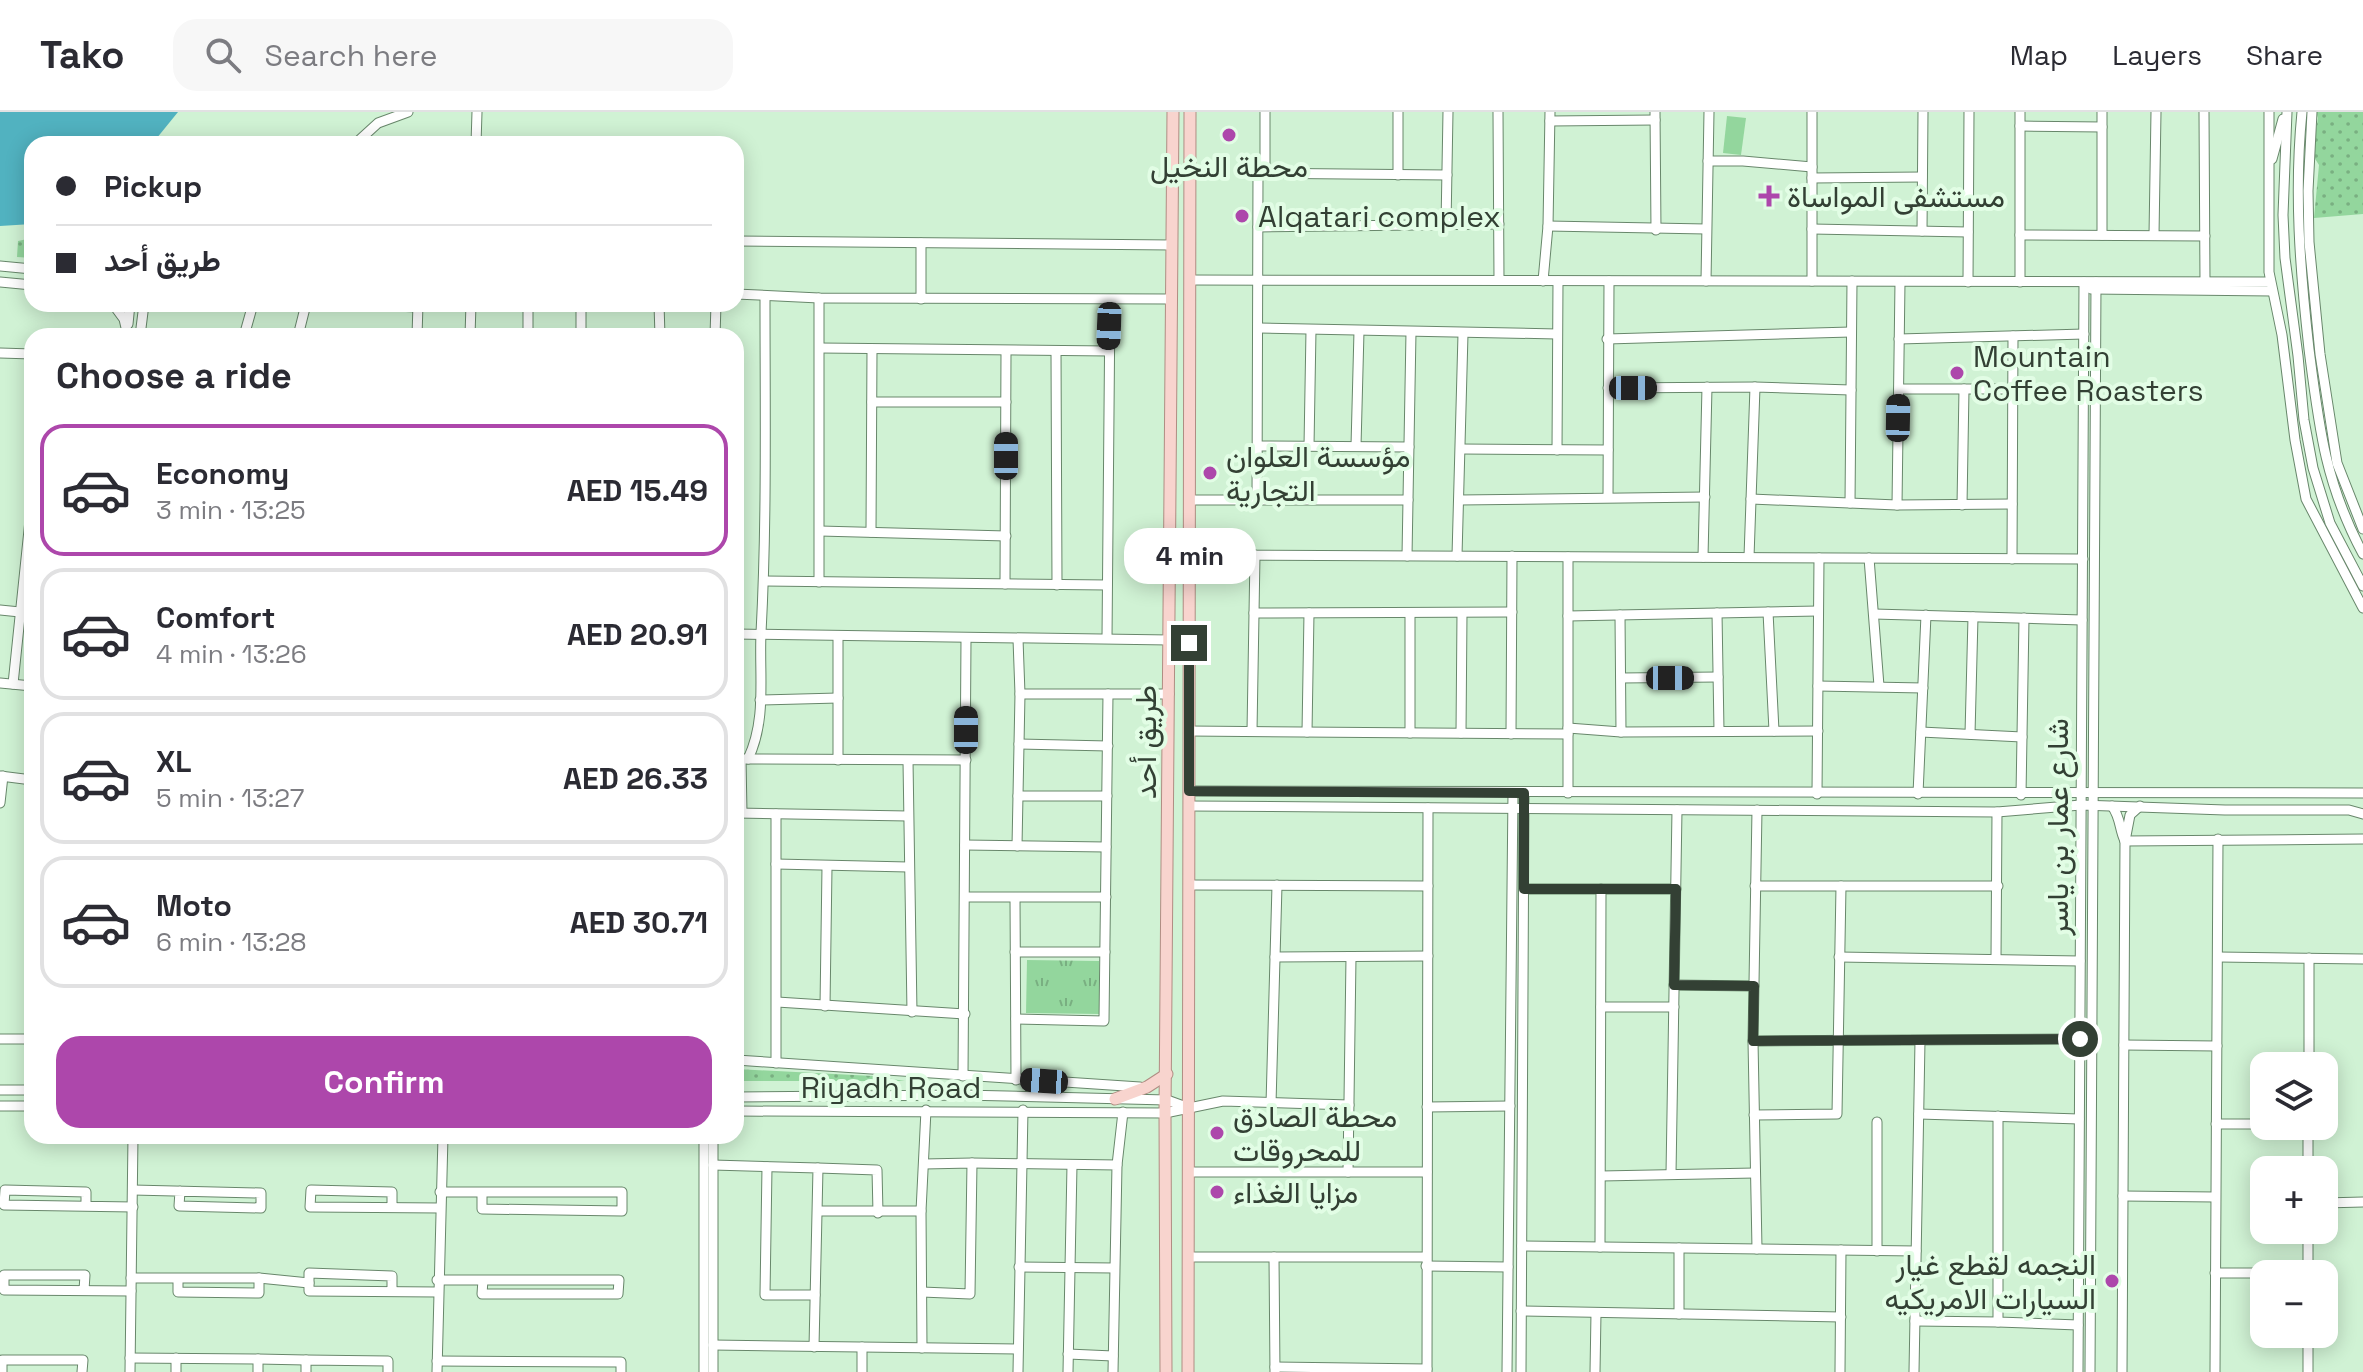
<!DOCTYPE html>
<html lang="en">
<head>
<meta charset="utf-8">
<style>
  :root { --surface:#fff; --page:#f7f7f7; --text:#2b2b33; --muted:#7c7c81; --line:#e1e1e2; --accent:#ad47ab }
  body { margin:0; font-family:"Space Grotesk",Vazirmatn,sans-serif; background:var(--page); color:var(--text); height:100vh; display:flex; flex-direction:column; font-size:30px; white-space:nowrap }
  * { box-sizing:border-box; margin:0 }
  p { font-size:26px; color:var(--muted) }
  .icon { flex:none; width:44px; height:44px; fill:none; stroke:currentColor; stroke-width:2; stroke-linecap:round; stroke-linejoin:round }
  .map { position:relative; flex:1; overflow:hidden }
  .panel { position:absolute; left:24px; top:216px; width:720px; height:816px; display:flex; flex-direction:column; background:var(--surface); border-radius:24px; box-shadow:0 4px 20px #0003 }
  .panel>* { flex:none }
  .banner { position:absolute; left:24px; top:24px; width:720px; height:176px; border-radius:24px; box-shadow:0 4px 20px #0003; display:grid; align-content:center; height:176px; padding:0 32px; background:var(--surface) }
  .tools { position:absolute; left:2250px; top:940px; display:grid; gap:16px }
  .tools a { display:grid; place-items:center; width:88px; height:88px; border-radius:16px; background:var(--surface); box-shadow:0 4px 20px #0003; font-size:40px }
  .end { position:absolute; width:36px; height:36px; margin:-18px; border:10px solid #334034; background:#fff; box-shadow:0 0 0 4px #fff }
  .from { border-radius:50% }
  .bubble { position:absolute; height:56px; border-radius:24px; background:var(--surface); box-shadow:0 4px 20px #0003; font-size:26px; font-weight:700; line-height:56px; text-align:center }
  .car { position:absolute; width:24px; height:48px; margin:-24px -12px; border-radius:10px; box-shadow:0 0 6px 2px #0007; background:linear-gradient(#222 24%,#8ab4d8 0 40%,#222 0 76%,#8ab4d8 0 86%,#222 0) }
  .banner b { display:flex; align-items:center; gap:28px; height:76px; font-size:30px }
  .banner b+b { border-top:2px solid var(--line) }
  .banner i { width:20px; height:20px; background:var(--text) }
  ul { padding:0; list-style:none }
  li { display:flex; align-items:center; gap:24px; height:132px; margin:0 16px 12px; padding:0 16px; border:4px solid var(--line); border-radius:24px }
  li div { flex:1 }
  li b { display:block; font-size:30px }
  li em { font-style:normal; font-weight:700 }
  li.current { border-color:var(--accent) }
  li>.icon { width:72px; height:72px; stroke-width:1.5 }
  h2 { padding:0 32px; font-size:36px; line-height:96px }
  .cta { display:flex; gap:16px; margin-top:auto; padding:16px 32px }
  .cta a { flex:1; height:92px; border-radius:24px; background:var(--accent); color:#fff; font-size:32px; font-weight:700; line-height:92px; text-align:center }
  header { display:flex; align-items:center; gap:48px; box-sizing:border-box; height:112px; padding:0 40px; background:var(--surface); border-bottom:2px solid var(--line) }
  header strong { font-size:38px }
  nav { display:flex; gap:44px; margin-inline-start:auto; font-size:28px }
  .search { width:560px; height:72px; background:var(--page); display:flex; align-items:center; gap:20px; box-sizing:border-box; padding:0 28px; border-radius:24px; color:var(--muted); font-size:30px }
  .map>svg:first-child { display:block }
  .grass { fill:url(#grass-dots) }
  .park { fill:url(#park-tufts) }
  .pitch { fill:#93d69d }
  .water { fill:#51b2c0 }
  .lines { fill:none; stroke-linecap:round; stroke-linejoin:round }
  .minor-casing { stroke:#68876b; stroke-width:11 }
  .major-casing { stroke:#b08d83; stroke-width:13 }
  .minor { stroke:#fff; stroke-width:9 }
  .major { stroke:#f8d4ce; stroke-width:11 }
  .route { stroke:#334034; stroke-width:10 }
  .poi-dot { fill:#ad47ab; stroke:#e2fde5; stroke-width:3 }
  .labels { text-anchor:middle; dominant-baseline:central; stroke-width:8; stroke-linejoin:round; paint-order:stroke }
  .poi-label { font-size:30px; fill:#334034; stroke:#e2fde5; text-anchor:start }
  .street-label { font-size:30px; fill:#334034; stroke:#e2fde5 }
</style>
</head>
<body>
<header>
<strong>Tako</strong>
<div class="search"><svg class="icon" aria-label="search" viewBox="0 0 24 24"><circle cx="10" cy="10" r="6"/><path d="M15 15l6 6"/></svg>Search here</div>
<nav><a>Map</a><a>Layers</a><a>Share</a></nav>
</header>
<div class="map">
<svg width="2363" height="1260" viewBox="0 0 2363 1260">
  <defs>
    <pattern id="grass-dots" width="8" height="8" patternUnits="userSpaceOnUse" patternTransform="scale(2)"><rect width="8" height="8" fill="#93d69d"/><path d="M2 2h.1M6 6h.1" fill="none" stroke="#79af81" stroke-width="1.8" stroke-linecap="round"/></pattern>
    <pattern id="park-tufts" width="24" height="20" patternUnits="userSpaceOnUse" patternTransform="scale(2)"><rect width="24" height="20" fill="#93d69d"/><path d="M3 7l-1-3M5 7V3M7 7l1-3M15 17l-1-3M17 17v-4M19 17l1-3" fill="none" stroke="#79af81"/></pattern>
  </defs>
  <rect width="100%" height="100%" fill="#d0f2d4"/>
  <g class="grass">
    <path d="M 2316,0 L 2363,0 L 2363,102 L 2314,106 L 2319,53 L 2312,42 L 2318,6 Z"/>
    <path d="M 32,126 L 32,146 L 17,145 L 18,129 Z"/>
    <path d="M 736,957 L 873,964 L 905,969 L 736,969 Z"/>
  </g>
  <path class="park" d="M 1027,848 L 1099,849 L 1099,902 L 1026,901 Z"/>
  <path class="pitch" d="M 1727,4 L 1746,6 L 1741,43 L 1723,41 Z"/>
  <path class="water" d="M 0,0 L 178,0 L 152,32 L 32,32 L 32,112 L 0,114 Z"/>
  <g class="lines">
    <defs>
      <g id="minor">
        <path d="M 1265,0 L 1265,61"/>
        <path d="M 1498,0 L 1499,168"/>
        <path d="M 1655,0 L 1656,118"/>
        <path d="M 1812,0 L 1812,169"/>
        <path d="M 2102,0 L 2102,123"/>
        <path d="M 2204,0 L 2205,171"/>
        <path d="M 2269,0 L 2269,160 L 2282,223 L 2295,328 L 2306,387 L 2363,496"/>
        <path d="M 2287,0 L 2283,103 L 2285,146 L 2298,244 L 2304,308 L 2313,356 L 2330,411 L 2363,474"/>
        <path d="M 2302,0 C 2294,80 2300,157 2309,237 C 2319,315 2325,371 2363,442"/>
        <path d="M 2312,0 L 2308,79 L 2309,130 L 2320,242 L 2337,351 L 2363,417"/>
        <path d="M 1550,9 L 1655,8"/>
        <path d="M 2020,14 L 2102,15"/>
        <path d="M 355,32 L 378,11 L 408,0"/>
        <path d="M 476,32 L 477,0"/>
        <path d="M 2272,47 L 2283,7"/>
        <path d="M 1708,49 L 1743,49 L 1812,55"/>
        <path d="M 1398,63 L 1398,0"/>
        <path d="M 1812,66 L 1922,65"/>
        <path d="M 1446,113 L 1448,0"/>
        <path d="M 1548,114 L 1706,117"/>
        <path d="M 1258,115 L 1499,112"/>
        <path d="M 1812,117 L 1968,120"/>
        <path d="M 1922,119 L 1923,0"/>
        <path d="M 2020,123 L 2205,124"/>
        <path d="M 2154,123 L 2156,0"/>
        <path d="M 736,129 L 1172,133"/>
        <path d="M 0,154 L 32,157"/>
        <path d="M 1190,168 L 2270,170"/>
        <path d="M 1543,169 L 1548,114 L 1550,0"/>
        <path d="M 1706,169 L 1709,0"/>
        <path d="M 0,170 L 32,173"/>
        <path d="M 1968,170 L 1969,0"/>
        <path d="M 2020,170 L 2020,0"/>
        <path d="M 2091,177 L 2272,179"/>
        <path d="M 736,182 L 819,186 L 1172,187"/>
        <path d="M 819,186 L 819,470"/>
        <path d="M 921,187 L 921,131"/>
        <path d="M 113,192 L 124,207 L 127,220"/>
        <path d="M 351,192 L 417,195"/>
        <path d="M 581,192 L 581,224"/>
        <path d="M 659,192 L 660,224"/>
        <path d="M 128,212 L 130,192"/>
        <path d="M 1259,216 L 1557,222"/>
        <path d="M 140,224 L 144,192"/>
        <path d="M 244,224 L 253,192"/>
        <path d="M 298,224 L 306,192"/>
        <path d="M 417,224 L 418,192"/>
        <path d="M 470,224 L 471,192"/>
        <path d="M 528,224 L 528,192"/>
        <path d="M 715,224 L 716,192"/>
        <path d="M 1607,227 L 1851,220"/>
        <path d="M 1899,227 L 2084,222"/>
        <path d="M 820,236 L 1109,239"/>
        <path d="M 1056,240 L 1057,473"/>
        <path d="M 0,241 L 32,242"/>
        <path d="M 1608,276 L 1755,275 L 1851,278"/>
        <path d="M 1899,277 L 2013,277"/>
        <path d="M 872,290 L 1006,290"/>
        <path d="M 1257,334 L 1409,335"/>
        <path d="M 1309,334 L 1311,218"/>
        <path d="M 1356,334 L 1359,219"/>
        <path d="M 1461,337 L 1608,338"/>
        <path d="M 1557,338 L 1558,169"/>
        <path d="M 1608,384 L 1609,169"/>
        <path d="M 1751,387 L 1897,393 L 2012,392"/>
        <path d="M 1190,388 L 1408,388"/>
        <path d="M 1257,388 L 1258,61 L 1447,63"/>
        <path d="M 1459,388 L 1705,385"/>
        <path d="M 1850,391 L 1852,169"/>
        <path d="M 1897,393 L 1900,170"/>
        <path d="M 1962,393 L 1964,277"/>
        <path d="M 820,419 L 1006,424"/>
        <path d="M 871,420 L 872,238"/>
        <path d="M 1190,443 L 2083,447"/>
        <path d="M 1407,444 L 1411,220"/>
        <path d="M 1457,444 L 1463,222"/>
        <path d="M 1703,445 L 1707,275"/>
        <path d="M 1749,445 L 1755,275"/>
        <path d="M 1869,446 L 1879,574"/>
        <path d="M 2012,447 L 2013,224"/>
        <path d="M 765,469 L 1107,473"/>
        <path d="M 1005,472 L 1006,240"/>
        <path d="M 0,498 L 20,500"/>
        <path d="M 1768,500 L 1774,619"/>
        <path d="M 1254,501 L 1512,500"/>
        <path d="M 1410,501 L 1410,621"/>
        <path d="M 1717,501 L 1719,619"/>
        <path d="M 1874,502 L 2082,508"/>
        <path d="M 1620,503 L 1621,620 L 1818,619"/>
        <path d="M 1568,504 L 1818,499"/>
        <path d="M 736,522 L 1170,528"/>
        <path d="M 838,524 L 838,648"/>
        <path d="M 1107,526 L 1110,188"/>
        <path d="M 1621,566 L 1718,565"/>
        <path d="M 0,571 L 32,574"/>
        <path d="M 13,572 L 32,389"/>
        <path d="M 1818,574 L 1923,576"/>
        <path d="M 1020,582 L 1169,582"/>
        <path d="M 760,588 L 838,586"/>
        <path d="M 1568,616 L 1621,620"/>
        <path d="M 1189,619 L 1568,622"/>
        <path d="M 1252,619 L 1255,443"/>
        <path d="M 1307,620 L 1309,501"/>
        <path d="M 1921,620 L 2022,625"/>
        <path d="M 1461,621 L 1462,501"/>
        <path d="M 1511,622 L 1512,444"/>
        <path d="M 1970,622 L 1973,505"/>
        <path d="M 1019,632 L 1108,634"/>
        <path d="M 736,647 L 966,648"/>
        <path d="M 741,647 L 742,701"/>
        <path d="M 748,647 C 767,607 759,564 761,521 C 767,409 765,297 765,185"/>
        <path d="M 908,649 L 912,900"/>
        <path d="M 0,664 L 32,668"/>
        <path d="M 1189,679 L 2363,681"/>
        <path d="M 1568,681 L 1568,445"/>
        <path d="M 1817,682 L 1819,446"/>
        <path d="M 1918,682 L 1926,503"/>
        <path d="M 2021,683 L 2024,506"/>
        <path d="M 1018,684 L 1107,684"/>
        <path d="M 0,691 L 3,664"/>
        <path d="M 1189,694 L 1997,700 L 2081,693 L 2225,698 L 2349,698 L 2363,702"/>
        <path d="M 2112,694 C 2121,706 2119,717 2125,729"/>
        <path d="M 736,701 L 908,704"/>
        <path d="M 2125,729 L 2363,727"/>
        <path d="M 965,733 L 1106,735"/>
        <path d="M 1017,734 L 1020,582 L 1018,527"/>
        <path d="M 776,752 L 908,755"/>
        <path d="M 1189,773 L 1428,774"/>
        <path d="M 1755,774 L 1998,774"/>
        <path d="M 1524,777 L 1676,777"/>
        <path d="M 966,785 L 1106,785"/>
        <path d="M 1015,786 L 1016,968"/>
        <path d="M 1015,840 L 1105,840"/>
        <path d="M 1275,845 L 1428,844"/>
        <path d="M 1839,845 L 2080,849"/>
        <path d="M 2219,845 L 2363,847"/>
        <path d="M 1996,846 L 1997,700"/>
        <path d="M 1674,873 L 1754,874"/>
        <path d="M 777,890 L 965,902"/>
        <path d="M 825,894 L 827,755"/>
        <path d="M 1601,895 L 1674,895"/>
        <path d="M 1016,907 L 1104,909 L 1108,582"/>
        <path d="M 0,927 L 32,927"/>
        <path d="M 1753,929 L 2080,927"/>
        <path d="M 2124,933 L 2217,934"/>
        <path d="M 736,948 L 1140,975"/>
        <path d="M 776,951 L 776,702"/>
        <path d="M 2309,954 L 2309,846"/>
        <path d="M 963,964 L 966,527"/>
        <path d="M 0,978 L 32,978"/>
        <path d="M 736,985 L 962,983 L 1167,988 L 1189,996"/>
        <path d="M 1271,992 L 1277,773"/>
        <path d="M 0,994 L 32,994"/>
        <path d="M 1427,995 L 1510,994"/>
        <path d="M 736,999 L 1165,1001 L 1223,989 L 1349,993"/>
        <path d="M 1919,1002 L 2079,1007"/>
        <path d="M 1754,1003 L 1837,1002 L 1841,774"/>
        <path d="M 1998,1004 L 1998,1210 L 2078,1213"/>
        <path d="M 2216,1012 L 2264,1012"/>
        <path d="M 713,1024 L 713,1260"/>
        <path d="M 972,1051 L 1117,1053 L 1113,1260"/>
        <path d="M 713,1053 L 818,1056 L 814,1235"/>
        <path d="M 1117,1053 L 1123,1000"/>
        <path d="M 767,1055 L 765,1183 L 815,1183"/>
        <path d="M 818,1056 L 877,1058 L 878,1101"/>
        <path d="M 2308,1058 L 2308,1014"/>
        <path d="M 1188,1060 L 1427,1060"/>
        <path d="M 1348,1060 L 1351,845"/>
        <path d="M 1671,1062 L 1677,698"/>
        <path d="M 1601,1064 L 1755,1061"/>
        <path d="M 133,1078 L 261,1081 L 261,1096 L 179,1094 L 180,1079"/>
        <path d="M 440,1080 L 622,1080 L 622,1099 L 482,1097 L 482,1080"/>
        <path d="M 2123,1084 L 2215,1085"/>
        <path d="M 2324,1091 L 2363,1090"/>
        <path d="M 86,1094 L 86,1080 L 5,1078 L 4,1093 L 133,1095"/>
        <path d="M 392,1095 L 392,1080 L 311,1078 L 310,1095 L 440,1096"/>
        <path d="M 818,1099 L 921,1099"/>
        <path d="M 1522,1134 L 1916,1139"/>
        <path d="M 1600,1135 L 1601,777"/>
        <path d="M 1757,1137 L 1753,929 L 1757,698"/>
        <path d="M 1877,1139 L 1877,1010"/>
        <path d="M 1188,1145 L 1426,1145"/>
        <path d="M 1274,1145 L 1275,1260"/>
        <path d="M 1426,1154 L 1508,1155"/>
        <path d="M 1019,1155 L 1114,1156"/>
        <path d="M 2215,1161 L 2308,1161"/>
        <path d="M 2308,1162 L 2308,1118"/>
        <path d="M 131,1166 L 259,1166 L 259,1181 L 178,1180 L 178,1166"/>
        <path d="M 259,1166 L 309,1171"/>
        <path d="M 437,1168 L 619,1168 L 618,1182 L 482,1182 L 483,1168"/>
        <path d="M 84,1178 L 85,1163 L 4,1163 L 4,1178 L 131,1179"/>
        <path d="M 392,1179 L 392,1164 L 309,1161 L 309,1179 L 437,1180"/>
        <path d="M 922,1180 L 970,1182 L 972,1051 L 924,1052"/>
        <path d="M 1521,1199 L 1841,1205"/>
        <path d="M 1679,1202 L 1679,1136"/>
        <path d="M 1915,1209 L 1998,1210"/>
        <path d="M 713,1233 L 1018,1237"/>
        <path d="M 922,1236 L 921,1099 L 926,998"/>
        <path d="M 1068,1242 L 1113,1244"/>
        <path d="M 130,1246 L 258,1247 L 258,1260"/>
        <path d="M 258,1247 L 306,1248"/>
        <path d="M 437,1249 L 621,1250 L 621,1260"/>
        <path d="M 1275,1255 L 1427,1257"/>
        <path d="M 2,1260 L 2,1248 L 83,1248 L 82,1260"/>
        <path d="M 130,1260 L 133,1024"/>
        <path d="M 176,1260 L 176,1246"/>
        <path d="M 306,1260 L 306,1248 L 388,1249 L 388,1260"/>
        <path d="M 437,1260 L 443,1024"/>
        <path d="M 704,1260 L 704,1024"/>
        <path d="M 862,1260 L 862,1235"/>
        <path d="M 1018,1260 L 1023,998"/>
        <path d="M 1068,1260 L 1072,1053"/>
        <path d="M 1427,1260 L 1428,696"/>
        <path d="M 1507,1260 L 1513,680"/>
        <path d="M 1521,1260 L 1524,681"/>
        <path d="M 1595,1260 L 1596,1201"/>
        <path d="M 1840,1260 L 1841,1138"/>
        <path d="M 1914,1260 L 1920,929"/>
        <path d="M 2078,1260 L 2084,170"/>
        <path d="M 2090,1260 L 2096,170"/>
        <path d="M 2122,1260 L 2125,729 L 2130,703 L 2140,694"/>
        <path d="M 2215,1260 L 2218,727"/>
        <path d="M 2308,1260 L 2308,1222"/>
      </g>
      <g id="major">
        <path d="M 1115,987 L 1147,975 L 1167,962"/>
        <path d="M 1166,1260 L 1165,1001 L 1173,0"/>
        <path d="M 1188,1260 L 1190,0"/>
      </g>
    </defs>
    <use href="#minor" class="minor-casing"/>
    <use href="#major" class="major-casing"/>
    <use href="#minor" class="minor"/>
    <use href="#major" class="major"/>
  </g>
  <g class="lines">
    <path class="route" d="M 1189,531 L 1189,679 L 1524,681 L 1524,777 L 1676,777 L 1674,873 L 1754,874 L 1753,929 L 2080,927"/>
  </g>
  <g class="poi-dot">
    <circle cx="1229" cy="23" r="8"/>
    <path d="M1765 72h8v8h8v8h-8v8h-8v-8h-8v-8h8z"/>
    <circle cx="1242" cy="104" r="8"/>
    <circle cx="1957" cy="261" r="8"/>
    <circle cx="1210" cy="361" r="8"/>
    <circle cx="1217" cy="1021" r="8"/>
    <circle cx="1217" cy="1080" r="8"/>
    <circle cx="2112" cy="1169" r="8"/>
  </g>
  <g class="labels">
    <g class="poi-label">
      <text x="1229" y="54" text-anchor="middle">محطة النخيل</text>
      <text x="1787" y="84">مستشفى المواساة</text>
      <text x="1258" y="104">Alqatari complex</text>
      <text x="1973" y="244">Mountain<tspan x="1973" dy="34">Coffee Roasters</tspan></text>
      <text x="1226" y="344">مؤسسة العلوان<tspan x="1226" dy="34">التجارية</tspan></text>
      <text x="1233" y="1004">محطة الصادق<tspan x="1233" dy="34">للمحروقات</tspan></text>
      <text x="1233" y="1080">مزايا الغذاء</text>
      <text x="2096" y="1152" text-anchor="end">النجمه لقطع غيار<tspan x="2096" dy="34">السيارات الامريكيه</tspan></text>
    </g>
    <g class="street-label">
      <text transform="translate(1145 630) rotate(-90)">طريق أحد</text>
      <text transform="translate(2057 715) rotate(-90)">شارع عمار بن ياسر</text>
      <text x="891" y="975">Riyadh Road</text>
    </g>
  </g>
</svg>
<div class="tools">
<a><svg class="icon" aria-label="layers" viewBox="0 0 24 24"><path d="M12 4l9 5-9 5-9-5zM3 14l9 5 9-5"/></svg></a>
<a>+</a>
<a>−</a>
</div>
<i class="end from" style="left:2080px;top:927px"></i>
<i class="end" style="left:1189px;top:531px"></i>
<div class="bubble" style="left:1124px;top:416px;width:132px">4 min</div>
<i class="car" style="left:1109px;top:214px;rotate:182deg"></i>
<i class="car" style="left:1633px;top:276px;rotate:90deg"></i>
<i class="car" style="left:1898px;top:306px;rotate:1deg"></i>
<i class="car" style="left:1006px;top:344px;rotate:0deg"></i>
<i class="car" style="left:1670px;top:566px;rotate:90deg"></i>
<i class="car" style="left:966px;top:618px;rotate:0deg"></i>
<i class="car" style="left:1044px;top:969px;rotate:274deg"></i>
<div class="banner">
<b><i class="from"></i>Pickup</b>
<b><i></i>طريق أحد</b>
</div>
<section class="panel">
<h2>Choose a ride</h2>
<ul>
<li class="current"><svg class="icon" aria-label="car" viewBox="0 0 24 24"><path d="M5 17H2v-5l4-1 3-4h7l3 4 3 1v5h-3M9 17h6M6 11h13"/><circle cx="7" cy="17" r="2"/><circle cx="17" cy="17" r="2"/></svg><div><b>Economy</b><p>3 min · 13:25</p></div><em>AED 15.49</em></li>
<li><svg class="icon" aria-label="car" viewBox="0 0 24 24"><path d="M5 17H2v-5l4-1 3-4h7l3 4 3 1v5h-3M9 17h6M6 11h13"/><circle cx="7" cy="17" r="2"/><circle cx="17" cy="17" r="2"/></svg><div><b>Comfort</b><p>4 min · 13:26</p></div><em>AED 20.91</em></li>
<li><svg class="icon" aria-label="car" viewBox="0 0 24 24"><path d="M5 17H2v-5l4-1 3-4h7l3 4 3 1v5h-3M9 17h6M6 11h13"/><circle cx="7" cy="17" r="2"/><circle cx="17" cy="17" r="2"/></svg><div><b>XL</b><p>5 min · 13:27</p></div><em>AED 26.33</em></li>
<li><svg class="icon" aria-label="car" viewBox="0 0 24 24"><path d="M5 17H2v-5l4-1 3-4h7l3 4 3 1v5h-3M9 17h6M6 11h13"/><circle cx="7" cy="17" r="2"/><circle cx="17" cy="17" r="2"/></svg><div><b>Moto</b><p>6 min · 13:28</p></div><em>AED 30.71</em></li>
</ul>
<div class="cta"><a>Confirm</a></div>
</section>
</div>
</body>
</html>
